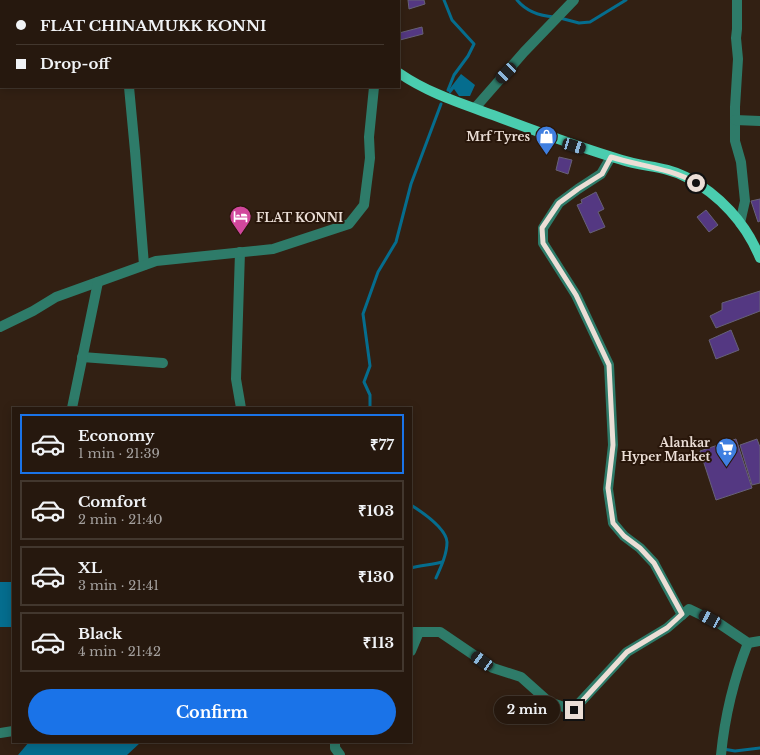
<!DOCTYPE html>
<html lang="en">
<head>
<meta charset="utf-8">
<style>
  :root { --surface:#26180e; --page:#2e2117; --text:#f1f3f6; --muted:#a4a09e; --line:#42372e; --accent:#1a73e8 }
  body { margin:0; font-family:"Libre Baskerville",serif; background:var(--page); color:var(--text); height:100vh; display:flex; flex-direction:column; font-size:15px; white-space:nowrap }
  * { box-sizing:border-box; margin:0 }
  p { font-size:13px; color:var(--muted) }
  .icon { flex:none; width:22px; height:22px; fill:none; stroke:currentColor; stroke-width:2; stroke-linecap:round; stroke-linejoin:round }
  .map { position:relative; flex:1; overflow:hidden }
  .sheet { position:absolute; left:12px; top:407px; width:400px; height:336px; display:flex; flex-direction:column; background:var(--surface); border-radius:0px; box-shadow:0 2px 10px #0003,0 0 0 1px var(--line) }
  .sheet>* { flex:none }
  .guide { position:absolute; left:0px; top:0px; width:400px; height:88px; box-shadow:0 2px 10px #0003,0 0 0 1px var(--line); display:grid; align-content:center; height:88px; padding:0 16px; background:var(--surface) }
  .end { position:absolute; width:18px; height:18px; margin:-9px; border:5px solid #ebded6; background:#111; box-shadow:0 0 0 2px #111 }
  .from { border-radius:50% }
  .bubble { position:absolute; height:28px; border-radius:14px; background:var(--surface); box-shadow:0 2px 10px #0003,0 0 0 1px var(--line); font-size:13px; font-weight:700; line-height:28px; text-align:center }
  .car { position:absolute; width:12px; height:24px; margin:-12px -6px; border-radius:5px; box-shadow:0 0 3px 1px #0007; background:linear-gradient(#222 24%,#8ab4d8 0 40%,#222 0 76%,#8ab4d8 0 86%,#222 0) }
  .guide b { display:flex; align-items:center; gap:14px; height:38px; font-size:15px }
  .guide b+b { border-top:1px solid var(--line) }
  .guide i { width:10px; height:10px; background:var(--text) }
  ul { padding:7px 0 0; list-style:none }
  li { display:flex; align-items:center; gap:12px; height:60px; margin:0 8px 6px; padding:0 8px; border:2px solid var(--line); border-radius:0px }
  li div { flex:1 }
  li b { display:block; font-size:15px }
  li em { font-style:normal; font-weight:700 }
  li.current { border-color:var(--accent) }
  li>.icon { width:36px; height:36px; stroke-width:1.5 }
  .button { display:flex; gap:8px; margin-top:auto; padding:8px 16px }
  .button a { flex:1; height:46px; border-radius:24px; background:var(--accent); color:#fff; font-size:16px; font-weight:700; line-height:46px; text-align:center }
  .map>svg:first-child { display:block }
  .water { fill:#056d8e }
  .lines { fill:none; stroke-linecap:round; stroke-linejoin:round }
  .stream { stroke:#056d8e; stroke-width:3 }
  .building { fill:#543882; stroke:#676177 }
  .minor { stroke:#2e7b69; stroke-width:10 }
  .major { stroke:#4acdaf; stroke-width:10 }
  .route { stroke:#ebded6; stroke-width:5 }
  .labels { text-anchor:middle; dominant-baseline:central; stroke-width:4; stroke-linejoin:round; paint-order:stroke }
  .poi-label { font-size:12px; font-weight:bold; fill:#ebded6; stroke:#28160a; text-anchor:end }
</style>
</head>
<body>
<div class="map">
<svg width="760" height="755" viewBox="0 0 760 755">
  <rect width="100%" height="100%" fill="#322013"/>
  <g class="water">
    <path d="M 461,74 L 475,85 L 470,96 L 459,96 L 454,89 L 450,94 L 448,91 Z"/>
    <rect x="0" y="582" width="13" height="45"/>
    <path d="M 29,742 L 141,742 L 127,755 L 18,755 Z"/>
  </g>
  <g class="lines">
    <g class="stream">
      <path d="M 444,0 L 452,20 L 474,44 L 468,56 L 454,75 L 448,90"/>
      <path d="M 517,0 C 526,11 541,16 554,17"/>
      <path d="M 560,18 L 579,23 L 590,22 L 626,0"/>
      <path d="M 370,408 L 370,395 L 364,382 L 370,366 L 363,314 L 378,272 L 396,242 L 411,184 L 441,104"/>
      <path d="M 411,505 C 422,512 446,528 447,542 C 447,554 441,567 436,578"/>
      <path d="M 411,568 C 421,565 432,565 442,562"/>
      <path d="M 723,749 L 735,751 L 760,748"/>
    </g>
  </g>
  <g class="building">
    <path d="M 408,0 L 424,0 L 425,4 L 409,9 Z"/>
    <path d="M 422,27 L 423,34 L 400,40 L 399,33 Z"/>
    <path d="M 559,157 L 572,160 L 568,174 L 556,170 Z"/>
    <path d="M 596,192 L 604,209 L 598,212 L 605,227 L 590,233 L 577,205 L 582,203 L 581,200 Z"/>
    <path d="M 760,199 L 760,221 L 758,222 L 751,201 Z"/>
    <path d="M 706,210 L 718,225 L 709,232 L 697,217 Z"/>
    <path d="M 760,291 L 760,311 L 716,328 L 710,316 L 722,310 L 722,303 Z"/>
    <path d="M 731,330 L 739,350 L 716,359 L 709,340 Z"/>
    <path d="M 736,439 L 752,488 L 716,500 L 700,451 Z"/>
    <path d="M 757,439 L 760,447 L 760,483 L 752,485 L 740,445 Z"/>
  </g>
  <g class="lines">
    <g class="minor">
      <path d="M 242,0 L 242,1"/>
      <path d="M 737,0 L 737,29 L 736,38 L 738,59 L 735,107 L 735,141 L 741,162 L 745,201 L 740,223"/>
      <path d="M 137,1 L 137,0"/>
      <path d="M 129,87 L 135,151 L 144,265"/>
      <path d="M 475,108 L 524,52 L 574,0"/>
      <path d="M 735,120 L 760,121"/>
      <path d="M 611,157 L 601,174 L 578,189 L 559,203 L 543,228 L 543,243 L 576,295 L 609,365 L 613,445 L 608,489 L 613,523 L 624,536 L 640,548 L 654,563 L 682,615"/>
      <path d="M 240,252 L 236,379 L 241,408"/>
      <path d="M 0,327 L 33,311 L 56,297 L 156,261 L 273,249 L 349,224 L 364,205 L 370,158 L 369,137 L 374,87"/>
      <path d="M 82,357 L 163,363"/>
      <path d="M 72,408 L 98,282"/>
      <path d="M 411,635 L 414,632 L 440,632 L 493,668 L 521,677 L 549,702 L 573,710 L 627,652 L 667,628 L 689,609 L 720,624 L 748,643 L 760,641"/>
      <path d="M 411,651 L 419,632"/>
      <path d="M 0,733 L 13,731"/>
      <path d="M 335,742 L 335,748 L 340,755"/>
      <path d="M 721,755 C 725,714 733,681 748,643"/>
    </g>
    <g class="major">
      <path d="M 367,0 L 367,1"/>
      <path d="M 399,73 C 428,93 460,103 493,115 C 535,131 578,147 622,160 C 643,167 666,166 686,177 C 719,194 746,223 760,258"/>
    </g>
  </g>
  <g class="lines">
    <path class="route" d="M 574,710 L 627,652 L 667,628 L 682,614 L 654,563 L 640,548 L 624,536 L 613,523 L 608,488 L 613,445 L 609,365 L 576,295 L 543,243 L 542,228 L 559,203 L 578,189 L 602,174 L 611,157 C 640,166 670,168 696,183"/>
  </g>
  <defs>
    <symbol id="shop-pin" viewBox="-11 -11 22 30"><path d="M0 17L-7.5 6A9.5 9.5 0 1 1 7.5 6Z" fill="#3f7fe0" stroke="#28160a"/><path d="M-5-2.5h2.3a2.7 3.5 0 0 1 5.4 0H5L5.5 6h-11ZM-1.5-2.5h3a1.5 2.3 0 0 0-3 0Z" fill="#fff"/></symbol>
    <symbol id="hotel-pin" viewBox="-11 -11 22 30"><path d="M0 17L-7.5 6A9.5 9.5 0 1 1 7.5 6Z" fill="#d1479c" stroke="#28160a"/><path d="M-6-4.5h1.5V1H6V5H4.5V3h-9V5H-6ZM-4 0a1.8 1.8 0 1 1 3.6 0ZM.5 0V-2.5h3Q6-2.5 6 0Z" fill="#fff"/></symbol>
    <symbol id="supermarket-pin" viewBox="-11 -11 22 30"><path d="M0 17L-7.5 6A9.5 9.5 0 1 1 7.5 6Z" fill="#3f7fe0" stroke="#28160a"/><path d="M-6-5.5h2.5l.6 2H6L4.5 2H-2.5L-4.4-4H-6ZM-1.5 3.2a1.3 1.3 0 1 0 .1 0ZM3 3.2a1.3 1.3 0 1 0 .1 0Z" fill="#fff"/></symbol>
  </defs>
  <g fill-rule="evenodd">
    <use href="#shop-pin" x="534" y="124" width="25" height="34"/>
    <use href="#hotel-pin" x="228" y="204" width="25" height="34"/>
    <use href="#supermarket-pin" x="714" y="436" width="25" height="34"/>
  </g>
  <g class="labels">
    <g class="poi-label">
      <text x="530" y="136">Mrf Tyres</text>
      <text x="256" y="217" text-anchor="start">FLAT KONNI</text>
      <text x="710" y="442">Alankar<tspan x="710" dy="14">Hyper Market</tspan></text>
    </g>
  </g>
</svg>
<i class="end from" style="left:696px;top:183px"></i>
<i class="end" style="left:574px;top:710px"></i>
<div class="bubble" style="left:494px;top:696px;width:66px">2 min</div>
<i class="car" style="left:506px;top:73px;rotate:225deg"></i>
<i class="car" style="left:574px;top:146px;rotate:107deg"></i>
<i class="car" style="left:710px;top:619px;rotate:298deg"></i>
<i class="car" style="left:482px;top:661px;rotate:306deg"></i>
<div class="guide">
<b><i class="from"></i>FLAT CHINAMUKK KONNI</b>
<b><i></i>Drop-off</b>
</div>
<section class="sheet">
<ul>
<li class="current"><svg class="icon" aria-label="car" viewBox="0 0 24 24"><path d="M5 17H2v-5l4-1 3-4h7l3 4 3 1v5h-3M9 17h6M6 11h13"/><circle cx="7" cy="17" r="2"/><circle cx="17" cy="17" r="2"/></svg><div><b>Economy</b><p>1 min · 21:39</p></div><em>₹77</em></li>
<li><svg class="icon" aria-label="car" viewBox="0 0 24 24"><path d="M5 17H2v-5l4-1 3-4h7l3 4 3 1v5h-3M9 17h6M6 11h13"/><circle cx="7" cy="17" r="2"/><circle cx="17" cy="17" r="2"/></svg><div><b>Comfort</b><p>2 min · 21:40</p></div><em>₹103</em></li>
<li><svg class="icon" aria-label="car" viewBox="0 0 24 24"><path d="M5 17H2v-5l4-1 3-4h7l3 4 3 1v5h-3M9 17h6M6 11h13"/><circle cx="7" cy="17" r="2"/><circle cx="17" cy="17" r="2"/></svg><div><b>XL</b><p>3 min · 21:41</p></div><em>₹130</em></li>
<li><svg class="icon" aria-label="car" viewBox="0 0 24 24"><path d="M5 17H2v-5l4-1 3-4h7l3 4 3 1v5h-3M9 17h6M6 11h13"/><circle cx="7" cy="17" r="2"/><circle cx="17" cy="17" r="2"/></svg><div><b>Black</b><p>4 min · 21:42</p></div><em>₹113</em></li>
</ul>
<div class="button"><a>Confirm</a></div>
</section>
</div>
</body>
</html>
